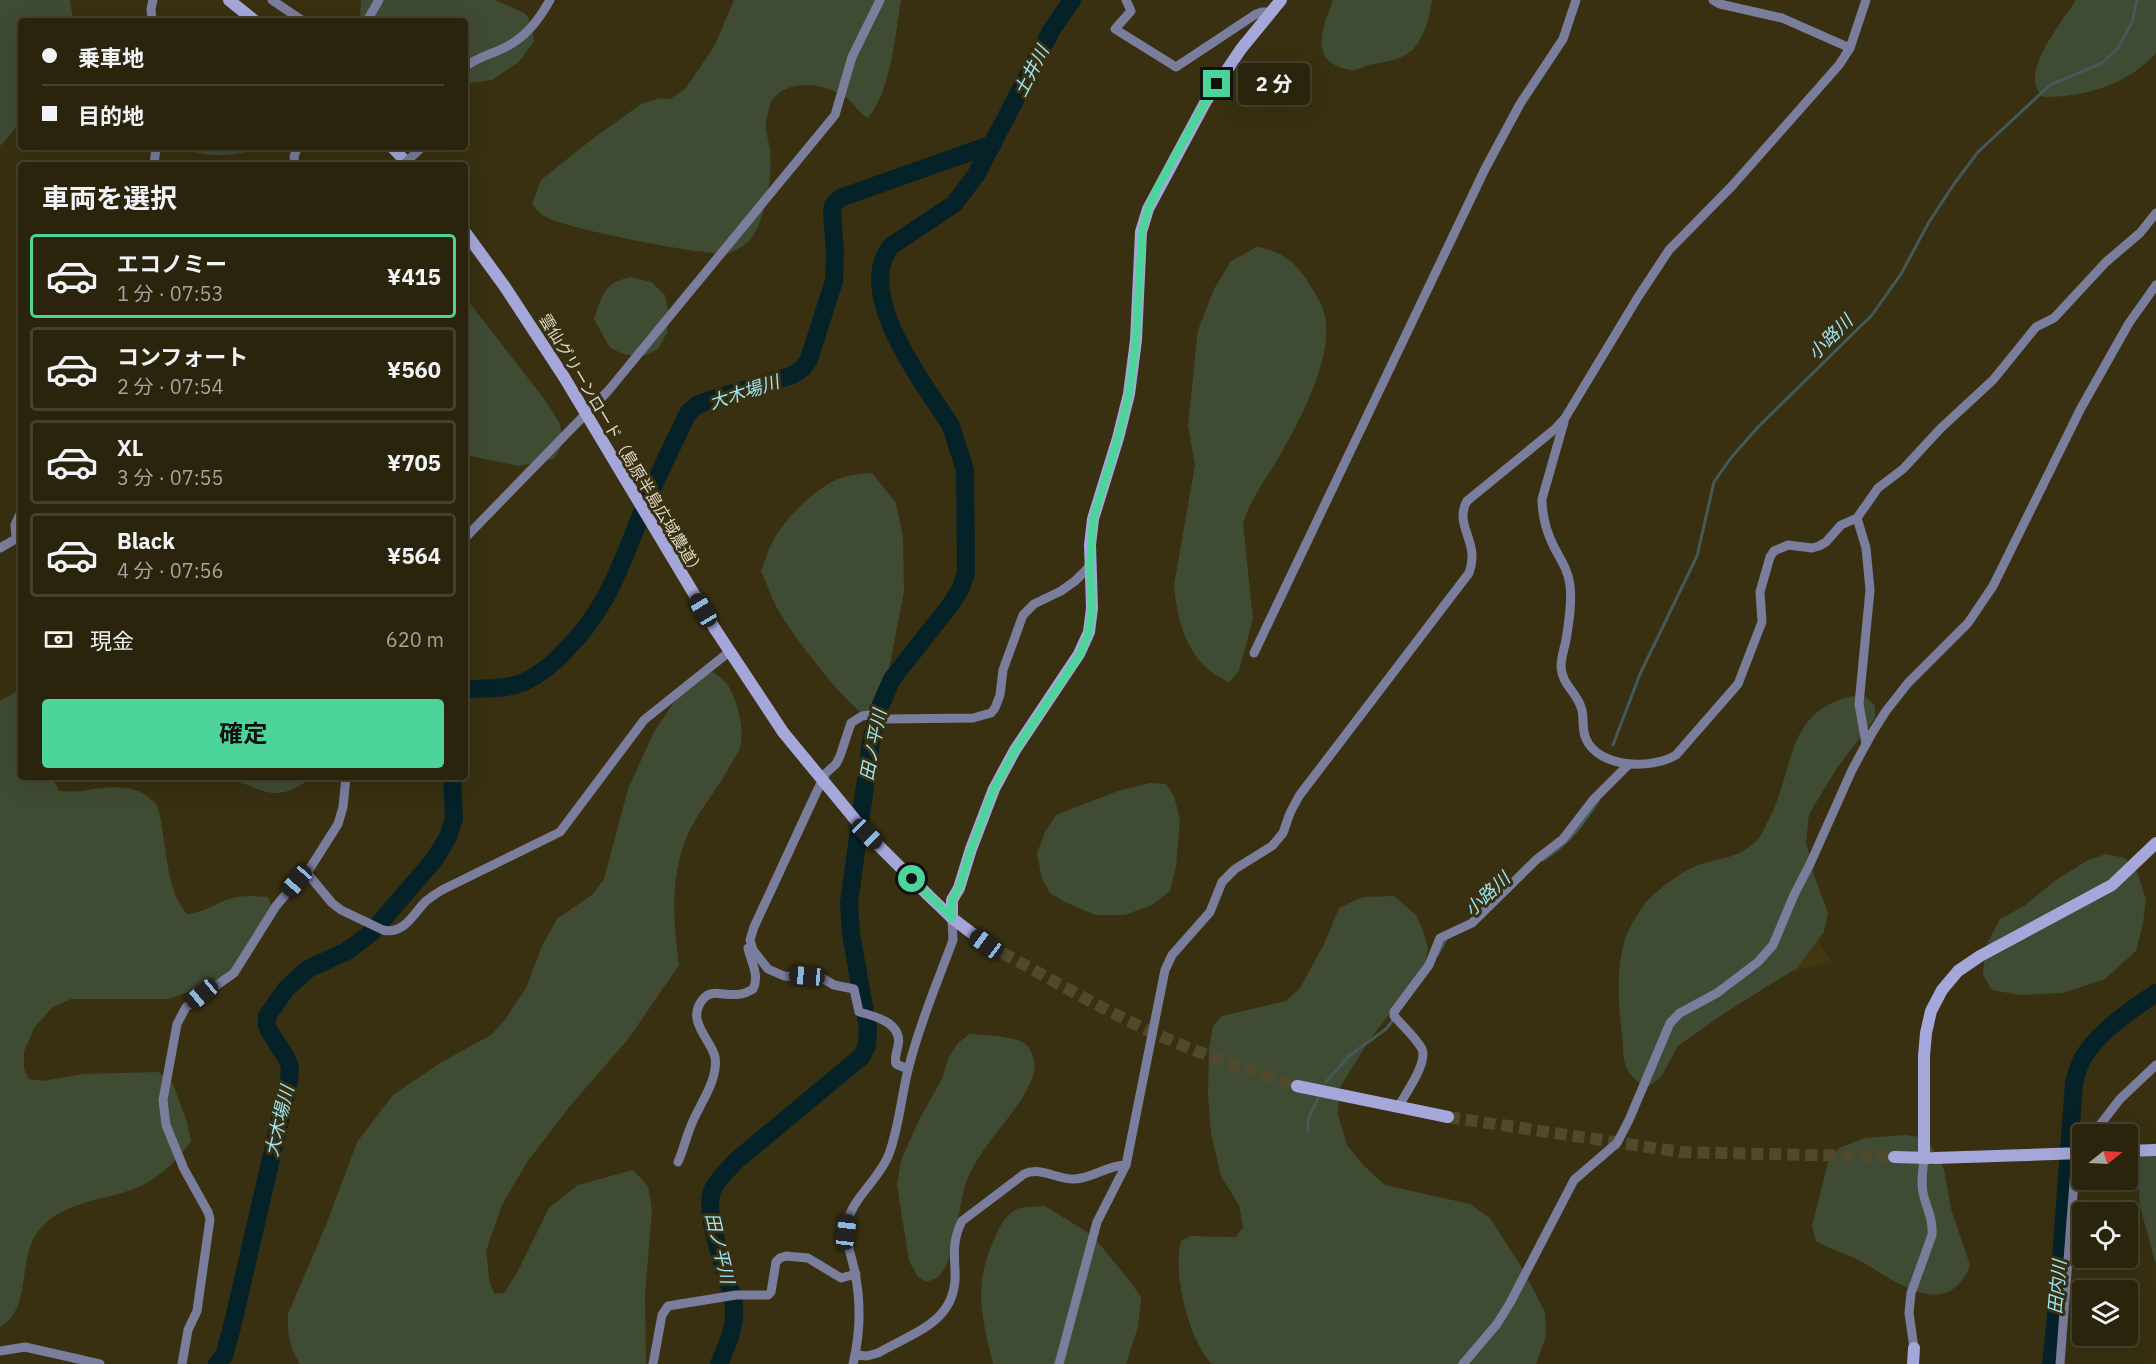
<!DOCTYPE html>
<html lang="ja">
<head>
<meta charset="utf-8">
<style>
  :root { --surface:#2a240d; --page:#322c16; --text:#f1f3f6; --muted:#a5a49d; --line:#46412e; --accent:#4cd49b }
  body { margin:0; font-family:"IBM Plex Sans","Noto Sans JP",sans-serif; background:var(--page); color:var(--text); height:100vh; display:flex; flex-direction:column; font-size:22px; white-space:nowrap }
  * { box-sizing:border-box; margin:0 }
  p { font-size:20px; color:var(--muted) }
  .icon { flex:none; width:33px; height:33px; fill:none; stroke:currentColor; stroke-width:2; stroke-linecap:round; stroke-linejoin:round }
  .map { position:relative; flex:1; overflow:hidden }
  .panel { position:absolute; left:18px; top:162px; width:450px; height:618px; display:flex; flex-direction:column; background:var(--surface); border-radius:6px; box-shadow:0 6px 24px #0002,0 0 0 2px var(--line) }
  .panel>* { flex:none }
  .top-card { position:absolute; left:18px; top:18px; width:450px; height:132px; border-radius:6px; box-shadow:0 6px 24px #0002,0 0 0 2px var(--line); display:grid; align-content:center; height:132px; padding:0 24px; background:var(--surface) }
  .needle { width:39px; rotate:72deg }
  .controls { position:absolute; left:2072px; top:1124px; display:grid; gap:12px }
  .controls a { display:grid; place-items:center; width:66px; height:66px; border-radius:6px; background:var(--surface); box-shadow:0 6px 24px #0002,0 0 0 2px var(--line); font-size:30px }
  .end { position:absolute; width:27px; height:27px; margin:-14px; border:8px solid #4cd49b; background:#111; box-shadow:0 0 0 3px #111 }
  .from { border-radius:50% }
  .bubble { position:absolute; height:42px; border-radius:6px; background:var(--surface); box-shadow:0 6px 24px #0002,0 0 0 2px var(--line); font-size:20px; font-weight:700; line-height:42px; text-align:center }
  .car { position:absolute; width:18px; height:36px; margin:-18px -9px; border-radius:8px; box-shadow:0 0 4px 2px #0007; background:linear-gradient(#222 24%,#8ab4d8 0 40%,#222 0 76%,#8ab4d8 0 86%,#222 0) }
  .top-card b { display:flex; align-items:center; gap:21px; height:57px; font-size:22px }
  .top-card b+b { border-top:2px solid var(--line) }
  .top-card i { width:15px; height:15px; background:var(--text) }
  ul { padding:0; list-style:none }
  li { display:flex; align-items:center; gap:18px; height:84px; margin:0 12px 9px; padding:0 12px; border:3px solid var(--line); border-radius:6px }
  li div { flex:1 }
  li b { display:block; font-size:22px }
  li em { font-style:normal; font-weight:700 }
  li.current { border-color:var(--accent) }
  li>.icon { width:54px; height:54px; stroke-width:1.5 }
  h2 { padding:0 24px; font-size:27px; line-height:72px }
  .pay { display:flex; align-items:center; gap:15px; height:66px; padding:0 24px; font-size:22px }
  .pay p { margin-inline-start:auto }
  .primary-button { display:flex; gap:12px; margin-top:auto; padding:12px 24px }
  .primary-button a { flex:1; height:69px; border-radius:6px; background:var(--accent); color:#111; font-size:24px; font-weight:700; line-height:69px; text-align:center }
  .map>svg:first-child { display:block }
  .built { fill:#423810 }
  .green { fill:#404b34 }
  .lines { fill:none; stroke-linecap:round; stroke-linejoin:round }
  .stream { stroke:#455958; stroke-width:3 }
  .river { stroke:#042228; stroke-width:18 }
  .secondary-tunnel { stroke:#51492c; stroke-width:12; stroke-dasharray:12 6; stroke-linecap:butt }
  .street { stroke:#7b7d9c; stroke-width:9 }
  .secondary { stroke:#a5a7da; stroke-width:12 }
  .street-bridge { stroke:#7b7d9c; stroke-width:9 }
  .secondary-bridge { stroke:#a5a7da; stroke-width:12 }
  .route { stroke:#4cd49b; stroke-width:8 }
  .labels { text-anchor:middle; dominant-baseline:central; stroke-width:6; stroke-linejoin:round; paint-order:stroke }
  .street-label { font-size:16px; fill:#ddd9c7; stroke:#383011 }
  .water-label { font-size:18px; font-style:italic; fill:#9ce6f7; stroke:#383011 }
</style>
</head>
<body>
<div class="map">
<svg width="2156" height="1364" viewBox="0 0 2156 1364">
  <rect width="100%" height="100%" fill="#383011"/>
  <path class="built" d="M 1812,932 L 1832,962 L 1786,973 Z"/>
  <g class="green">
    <path d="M 0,0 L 70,0 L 73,21 L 21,21 L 21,122 L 0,146 Z"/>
    <path d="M 361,0 L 495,0 L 526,14 L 532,26 L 534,41 L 519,62 L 492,80 L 465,84 L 465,21 L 363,21 L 360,15 Z"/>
    <path d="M 734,0 L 901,0 C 895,35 891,91 868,118 C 859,113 855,105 848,99 C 828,84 791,77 773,99 C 770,102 770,108 768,112 C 763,131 768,133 770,151 C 773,176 765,224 748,242 C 744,246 733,252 728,253 C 708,257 563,228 546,217 C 540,214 536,209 532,204 L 541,180 L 591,140 L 641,104 L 660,98 L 670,99 L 685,89 L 714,47 Z"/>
    <path d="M 1333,0 L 1432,0 C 1430,17 1425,34 1415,47 C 1406,59 1386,62 1373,64 C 1366,65 1358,71 1351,70 C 1307,63 1323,27 1333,0 Z"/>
    <path d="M 2076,0 L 2156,0 L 2156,53 C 2127,85 2085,97 2043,97 C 2041,94 2038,92 2037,89 C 2026,65 2063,20 2076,0 Z"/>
    <path d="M 186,147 L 273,147 C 249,151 207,163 186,147 Z"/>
    <path d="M 1257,247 C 1281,250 1298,264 1310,285 C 1317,296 1325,309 1326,323 C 1330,367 1295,430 1273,467 C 1261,486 1249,503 1243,524 L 1253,619 L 1239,671 L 1229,683 C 1222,678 1215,675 1209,670 C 1184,649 1177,617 1174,585 L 1195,465 L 1188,425 L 1198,330 L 1214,289 L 1231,261 Z"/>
    <path d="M 631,277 L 651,282 L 665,295 L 669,314 L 667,333 L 658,349 L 646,355 L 626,355 L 610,348 L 594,319 C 603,294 603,283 631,277 Z"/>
    <path d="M 465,297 L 545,400 L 560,424 L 562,437 L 560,449 L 554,459 L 518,466 L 465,455 Z"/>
    <path d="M 872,473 L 896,503 L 903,537 L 904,591 L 888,674 L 877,705 L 869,718 C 846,706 789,631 776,606 C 770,595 767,583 761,571 C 765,561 768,550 773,541 C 783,521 812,492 832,482 C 844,475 859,474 872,473 Z"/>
    <path d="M 712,672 C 726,679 731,688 736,703 C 740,716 743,730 741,744 C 740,751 734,758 731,764 C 716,793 693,816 683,847 C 670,886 674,925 679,965 L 629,1038 L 571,1105 L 527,1162 L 502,1205 L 486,1251 L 490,1284 L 495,1294 L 504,1293 L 517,1273 L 549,1208 L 578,1185 L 633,1170 L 648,1186 L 652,1210 L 645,1295 L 646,1364 L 300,1364 C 290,1348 287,1333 288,1314 L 326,1225 L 357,1142 L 393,1095 L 440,1063 L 491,1035 L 504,1021 L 526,988 L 542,946 L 557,919 L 593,894 L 604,879 L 628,789 L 654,732 L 688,681 Z"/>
    <path d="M 21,687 L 21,777 L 52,777 L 59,791 C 85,794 112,781 138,791 C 145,793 151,800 157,805 C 168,840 163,886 187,914 C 202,913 215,904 229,899 C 242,895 255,896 268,897 L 273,911 L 262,937 L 220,981 L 168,999 L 71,999 L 53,1007 L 34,1028 L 24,1052 L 24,1069 L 29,1079 L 43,1081 L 83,1074 L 158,1072 L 173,1084 L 187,1122 L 191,1141 C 179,1159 157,1180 136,1188 C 101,1202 57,1201 35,1236 C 19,1262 30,1312 0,1327 L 0,701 L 11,695 Z"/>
    <path d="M 1858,695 L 1867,698 L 1875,706 L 1875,718 L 1837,768 L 1809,814 L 1806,842 L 1814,875 L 1828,913 L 1824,932 L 1797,968 L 1723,1014 L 1678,1046 L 1661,1077 L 1648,1087 C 1637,1083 1631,1077 1626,1066 C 1623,1060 1623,1051 1623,1044 C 1619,1009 1615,973 1625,939 C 1628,930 1641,907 1648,900 C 1662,886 1682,871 1701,864 C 1722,858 1742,857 1758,839 C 1763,834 1765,825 1769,819 C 1796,767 1784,708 1858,695 Z"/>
    <path d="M 230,777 L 313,777 C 278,803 266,793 230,777 Z"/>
    <path d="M 1150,783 L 1166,784 L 1174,796 L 1180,820 L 1176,867 L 1170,891 L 1152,905 L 1125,915 L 1095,915 L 1065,902 L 1050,893 L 1042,879 L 1037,853 L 1045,832 L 1056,815 L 1118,791 Z"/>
    <path d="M 2106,854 L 2125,858 L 2138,874 L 2146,900 L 2143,923 L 2136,951 L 2105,979 L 2063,993 L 2020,995 L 1992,990 L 1983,975 L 1985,948 L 2000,919 L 2024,906 L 2056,880 L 2088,860 Z"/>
    <path d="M 1394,896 L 1416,915 L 1422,928 L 1428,948 L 1424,969 L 1368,1042 L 1339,1089 L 1338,1115 L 1347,1145 L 1362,1164 L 1385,1185 L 1470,1204 L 1490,1218 L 1522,1268 L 1545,1312 L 1546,1336 L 1536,1364 L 1212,1364 C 1189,1342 1172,1271 1181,1241 L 1190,1236 L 1236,1237 L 1243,1227 L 1239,1205 L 1221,1176 L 1211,1133 L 1208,1093 L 1209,1049 L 1213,1026 L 1222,1016 L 1286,1001 L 1300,988 L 1324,944 L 1339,908 L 1363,897 Z"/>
    <path d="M 970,1034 C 984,1035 1013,1036 1024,1043 C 1033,1049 1037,1065 1033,1076 C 1021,1111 982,1142 967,1180 C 958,1203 956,1261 939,1276 C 937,1278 931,1280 927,1282 L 918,1277 L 909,1261 L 897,1185 L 901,1160 L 919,1120 L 942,1079 L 948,1059 L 957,1044 Z"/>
    <path d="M 1905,1135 L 1927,1138 L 1944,1169 L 1951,1209 L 1970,1265 C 1947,1324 1894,1280 1859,1260 C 1845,1253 1830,1250 1816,1241 L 1812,1226 L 1828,1163 L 1839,1148 L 1864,1138 Z"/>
    <path d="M 2156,1143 L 2156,1265 L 2140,1206 L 2136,1153 L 2144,1147 Z"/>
    <path d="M 1045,1206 L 1092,1235 L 1129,1280 L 1141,1297 L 1138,1327 L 1126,1364 L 993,1364 C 982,1318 973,1287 993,1242 C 999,1228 1003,1217 1017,1209 C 1024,1206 1037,1207 1045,1206 Z"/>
  </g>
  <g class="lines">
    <g class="stream">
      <path d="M 1613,745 L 1640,674 L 1697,556 L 1714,482 L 1730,459 L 1758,427 L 1872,315 L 1901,274 L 1929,222 L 1954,184 L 1978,152 L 2050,85 L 2102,63 L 2118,48 L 2132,22 L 2137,0"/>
      <path d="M 1543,860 C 1569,844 1582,825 1599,800"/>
      <path d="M 1438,954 L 1446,939"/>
      <path d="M 1326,1082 L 1349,1056 L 1386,1029 L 1393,1020"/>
      <path d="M 1308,1131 L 1308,1120 L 1318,1098"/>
    </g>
    <g class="river">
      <path d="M 465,689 C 484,688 506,690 524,682 C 539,675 553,664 564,652 C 612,605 623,556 649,496 C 661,468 675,441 688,413 L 697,405 L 710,400 L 793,375 L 803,368 L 809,359 L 834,281 L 835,251 L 832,214 L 833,205 L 840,198 L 993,144"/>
      <path d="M 217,1364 L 224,1356 L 232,1327 L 289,1081 L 290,1067 L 286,1057 L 271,1034 L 267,1026 L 267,1016 L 286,989 L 308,969 L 347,951 L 371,933 L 434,860 L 448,837 L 454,819 L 452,777"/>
      <path d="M 719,1364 C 727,1346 736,1326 734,1306 C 730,1277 701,1214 713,1189 C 719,1177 729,1169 737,1160 L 862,1056 L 867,1045 L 868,1029 L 851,934 L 849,903 L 871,742 L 878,711 L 892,679 L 951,604 L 961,588 L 966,573 L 965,470 L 951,426 C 924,383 853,294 891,246 L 954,204 L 976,175 L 1051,31 L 1072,0"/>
      <path d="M 2051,1364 L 2059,1286 L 2074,1083 C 2076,1076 2078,1067 2082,1060 C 2095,1034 2132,1009 2156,993"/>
    </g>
    <g class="secondary-tunnel">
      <path d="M 986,944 C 1035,970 1082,998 1131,1022 C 1184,1049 1241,1067 1297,1086"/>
      <path d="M 1448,1117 L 1681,1152 L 1894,1157"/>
    </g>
    <g class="street">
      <path d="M 272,0 L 303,21"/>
      <path d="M 1126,0 L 1131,11 L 1115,29 L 1176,67 L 1256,14 L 1262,12 L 1271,12"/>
      <path d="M 1713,0 L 1720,4 L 1782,18 L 1850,48"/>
      <path d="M 152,21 L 151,9 L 153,0"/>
      <path d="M 367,21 L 379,0"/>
      <path d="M 465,67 C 477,57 490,55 504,48 C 526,37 538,21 550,0"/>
      <path d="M 154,165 L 156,147"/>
      <path d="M 295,165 L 294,156 L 298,147"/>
      <path d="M 1564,422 L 1542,499 C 1542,515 1547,533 1554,547 C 1561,560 1568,570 1570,585 C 1572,603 1569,622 1566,640 C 1564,650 1561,657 1561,667 C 1562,684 1576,692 1581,707 C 1585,718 1581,728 1586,739 C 1599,768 1651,770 1676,755 L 1738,684 L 1762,622 L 1760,592 L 1770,557 L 1774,551 L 1788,545 L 1812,548 L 1819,546 L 1826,542 L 1841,525 L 1857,518 L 1878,488 L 1903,469 L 1941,428 L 1993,380 L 2036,327 L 2054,318 L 2106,262 L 2140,233 L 2156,213"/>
      <path d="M 1857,518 L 1866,548 L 1870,590 L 1859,704 L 1866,744"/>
      <path d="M 465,538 L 608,391 L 835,115 L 852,57 L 880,0"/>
      <path d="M 16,539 L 15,525 L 21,512"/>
      <path d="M 0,548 L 21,536"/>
      <path d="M 1254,653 L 1485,169 L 1520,104 L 1563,39 L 1576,0"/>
      <path d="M 307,873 L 332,903 L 341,910 L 383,930 C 404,935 413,914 426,901 C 431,897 437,893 442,890 L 560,832 L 644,720 L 729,652"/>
      <path d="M 908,1069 L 896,1064 C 894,1057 897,1052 898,1046 C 903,1023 875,1016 859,1012 L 854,989 L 834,985 L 822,978 L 784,976 L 768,969 L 753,950 L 750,940 L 754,927 L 817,791 L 826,773 L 836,764 L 840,756 L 851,723 L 862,716 L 869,715 L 888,719 L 973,718 L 991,713 L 995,708 L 1000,695 L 1003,670 L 1023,615 L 1034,604 L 1061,591 L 1075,581 L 1090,566"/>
      <path d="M 1399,1106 C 1405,1094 1428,1063 1422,1049 C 1416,1038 1403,1026 1394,1016 L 1394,1012 L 1429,965 L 1440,938 L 1472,923 L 1537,859 L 1563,839 L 1593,800 L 1628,765"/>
      <path d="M 2093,1134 L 2120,1099 L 2156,1065"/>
      <path d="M 678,1162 C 683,1151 685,1141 689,1131 C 696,1108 719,1082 715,1057 C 711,1039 683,1019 705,997 C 715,987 733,1002 753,989 C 760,976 751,962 748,948"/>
      <path d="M 1914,1348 L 1909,1313 L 1911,1293 L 1932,1235 C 1933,1220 1928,1211 1924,1197 C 1920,1185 1923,1171 1924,1158"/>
      <path d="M 0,1351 L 25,1347 L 100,1364"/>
      <path d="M 855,1355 L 867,1356 L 878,1353 C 915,1332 958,1321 955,1271 C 954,1253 953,1238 962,1221 L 1024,1174 C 1041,1166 1057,1180 1075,1179 C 1093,1178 1108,1165 1126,1165"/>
      <path d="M 182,1364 L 188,1330 L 197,1311 L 210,1219 L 208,1212 L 184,1169 L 166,1125 L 163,1100 L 177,1024 L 186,1007 L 234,973 L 276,906 L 297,881 L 307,873 L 338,824 L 343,807 L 346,777"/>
      <path d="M 653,1364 L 662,1315 L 668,1306 L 736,1295 L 768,1295 L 771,1292 L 776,1262 L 780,1258 L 786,1256 L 808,1258 L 841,1278 L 856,1274"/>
      <path d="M 853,1364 C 860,1335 861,1303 855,1273 C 852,1256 843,1238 848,1220 C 854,1197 880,1178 889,1154 C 899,1127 901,1098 908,1070 C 919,1026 937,983 953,940 L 952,918"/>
      <path d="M 1059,1364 L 1097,1222 L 1126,1165 L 1165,970 L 1172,955 L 1210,912 L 1222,882 L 1235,869 L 1272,846 L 1283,833 L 1290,813 L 1299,796 L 1469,573 C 1481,542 1453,526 1467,501 L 1555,429 L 1565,418 L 1638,297 L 1669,250 L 1732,186 L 1839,65 L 1850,48 L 1866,0"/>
      <path d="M 1463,1364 L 1497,1324 L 1510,1303 L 1574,1180 L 1617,1143 L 1629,1120 L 1670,1023 L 1680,1013 L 1717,993 L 1758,962 L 1773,945 L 1794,895 L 1810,864 L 1852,770 L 1872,733 L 1886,711 L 1908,683 L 1968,623 L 1993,586 L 2081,408 L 2129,323 L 2156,285"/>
      <path d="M 2060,1364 L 2076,1156 L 2081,1150"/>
    </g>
    <g class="secondary">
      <path d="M 229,0 L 255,21"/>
      <path d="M 392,147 L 409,165"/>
      <path d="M 465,232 L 505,287 L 564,377"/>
      <path d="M 715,629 L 783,732"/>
      <path d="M 927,894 L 952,918 L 986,944"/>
      <path d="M 952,918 L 952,900 L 959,888 L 971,849 L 994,789 L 1015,750 L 1079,654 L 1089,632 L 1092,608 L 1090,545 L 1093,519 L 1118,438 L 1129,394 L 1136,340 L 1141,232 L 1148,209 L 1206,101 L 1241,49 L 1281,0"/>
      <path d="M 1297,1086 L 1448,1117"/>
      <path d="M 2127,1151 L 2156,1150"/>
      <path d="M 1894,1157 L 1930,1158"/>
      <path d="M 1924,1158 L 1924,1056 L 1926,1033 L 1931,1011 L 1942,990 L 1958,971 L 1980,956 L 2112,885 L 2156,843"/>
      <path d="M 1913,1364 L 1914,1348"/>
    </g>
    <path class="street-bridge" d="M 403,165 L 422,147"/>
    <g class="secondary-bridge">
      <path d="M 564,377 L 715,629"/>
      <path d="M 783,732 L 867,834 L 927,894"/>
      <path d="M 1935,1158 L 2082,1153"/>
    </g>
  </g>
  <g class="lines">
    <path class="route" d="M 912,879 L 952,918 L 952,900 L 959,888 L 971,849 L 994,789 L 1015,750 L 1080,654 L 1089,632 L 1092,608 L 1090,566 L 1093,519 L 1118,438 L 1129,394 L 1136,340 L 1142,232 L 1148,209 L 1158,187 L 1206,101 L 1217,84"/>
  </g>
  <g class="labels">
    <g class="street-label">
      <text transform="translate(622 445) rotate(59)">雲仙グリーンロード（島原半島広域農道）</text>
    </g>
    <g class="water-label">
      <text transform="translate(1031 71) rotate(-63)">土井川</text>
      <text transform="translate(1830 337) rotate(-45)">小路川</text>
      <text transform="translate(744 392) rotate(-18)">大木場川</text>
      <text transform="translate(873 745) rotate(-79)">田ノ平川</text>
      <text transform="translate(1487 894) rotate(-43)">小路川</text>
      <text transform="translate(279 1121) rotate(-77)">大木場川</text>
      <text transform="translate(720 1248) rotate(77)">田ノ平川</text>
      <text transform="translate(2057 1287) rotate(-85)">田内川</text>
    </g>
  </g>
</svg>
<div class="controls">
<a><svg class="needle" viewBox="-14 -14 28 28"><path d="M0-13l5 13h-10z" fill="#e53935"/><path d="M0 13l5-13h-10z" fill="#a5a49d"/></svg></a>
<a><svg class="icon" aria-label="locate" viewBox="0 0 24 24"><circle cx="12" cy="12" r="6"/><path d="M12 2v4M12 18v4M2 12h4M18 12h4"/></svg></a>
<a><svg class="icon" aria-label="layers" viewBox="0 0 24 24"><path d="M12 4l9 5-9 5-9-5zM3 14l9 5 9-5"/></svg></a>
</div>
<i class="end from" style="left:912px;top:879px"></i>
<i class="end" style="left:1217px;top:84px"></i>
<div class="bubble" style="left:1238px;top:63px;width:72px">2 分</div>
<i class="car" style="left:703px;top:610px;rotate:329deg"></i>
<i class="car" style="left:867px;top:834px;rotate:135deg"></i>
<i class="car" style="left:297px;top:881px;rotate:221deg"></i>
<i class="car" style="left:986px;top:944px;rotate:307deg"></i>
<i class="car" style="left:807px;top:976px;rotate:275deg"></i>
<i class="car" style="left:202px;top:994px;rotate:230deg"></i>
<i class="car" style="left:846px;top:1232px;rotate:7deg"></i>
<div class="top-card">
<b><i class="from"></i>乗車地</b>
<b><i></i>目的地</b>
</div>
<section class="panel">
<h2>車両を選択</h2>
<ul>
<li class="current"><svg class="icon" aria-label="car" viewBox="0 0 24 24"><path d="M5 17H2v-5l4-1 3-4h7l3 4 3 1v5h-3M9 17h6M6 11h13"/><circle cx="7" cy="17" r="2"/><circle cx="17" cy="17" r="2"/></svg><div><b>エコノミー</b><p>1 分 · 07:53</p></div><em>¥415</em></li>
<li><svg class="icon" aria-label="car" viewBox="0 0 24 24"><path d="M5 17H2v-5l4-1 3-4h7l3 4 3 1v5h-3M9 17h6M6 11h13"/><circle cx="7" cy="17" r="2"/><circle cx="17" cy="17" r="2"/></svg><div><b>コンフォート</b><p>2 分 · 07:54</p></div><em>¥560</em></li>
<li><svg class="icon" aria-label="car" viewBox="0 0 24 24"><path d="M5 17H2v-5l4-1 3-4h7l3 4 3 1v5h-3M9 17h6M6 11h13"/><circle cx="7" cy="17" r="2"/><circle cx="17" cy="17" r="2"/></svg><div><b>XL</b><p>3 分 · 07:55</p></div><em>¥705</em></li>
<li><svg class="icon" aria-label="car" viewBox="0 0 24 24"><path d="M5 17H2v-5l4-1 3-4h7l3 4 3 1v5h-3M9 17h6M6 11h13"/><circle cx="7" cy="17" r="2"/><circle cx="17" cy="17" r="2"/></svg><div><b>Black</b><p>4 分 · 07:56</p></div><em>¥564</em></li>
</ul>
<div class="pay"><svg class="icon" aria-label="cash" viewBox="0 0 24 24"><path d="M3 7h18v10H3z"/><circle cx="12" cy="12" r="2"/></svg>現金<p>620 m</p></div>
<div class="primary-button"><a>確定</a></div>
</section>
</div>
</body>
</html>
